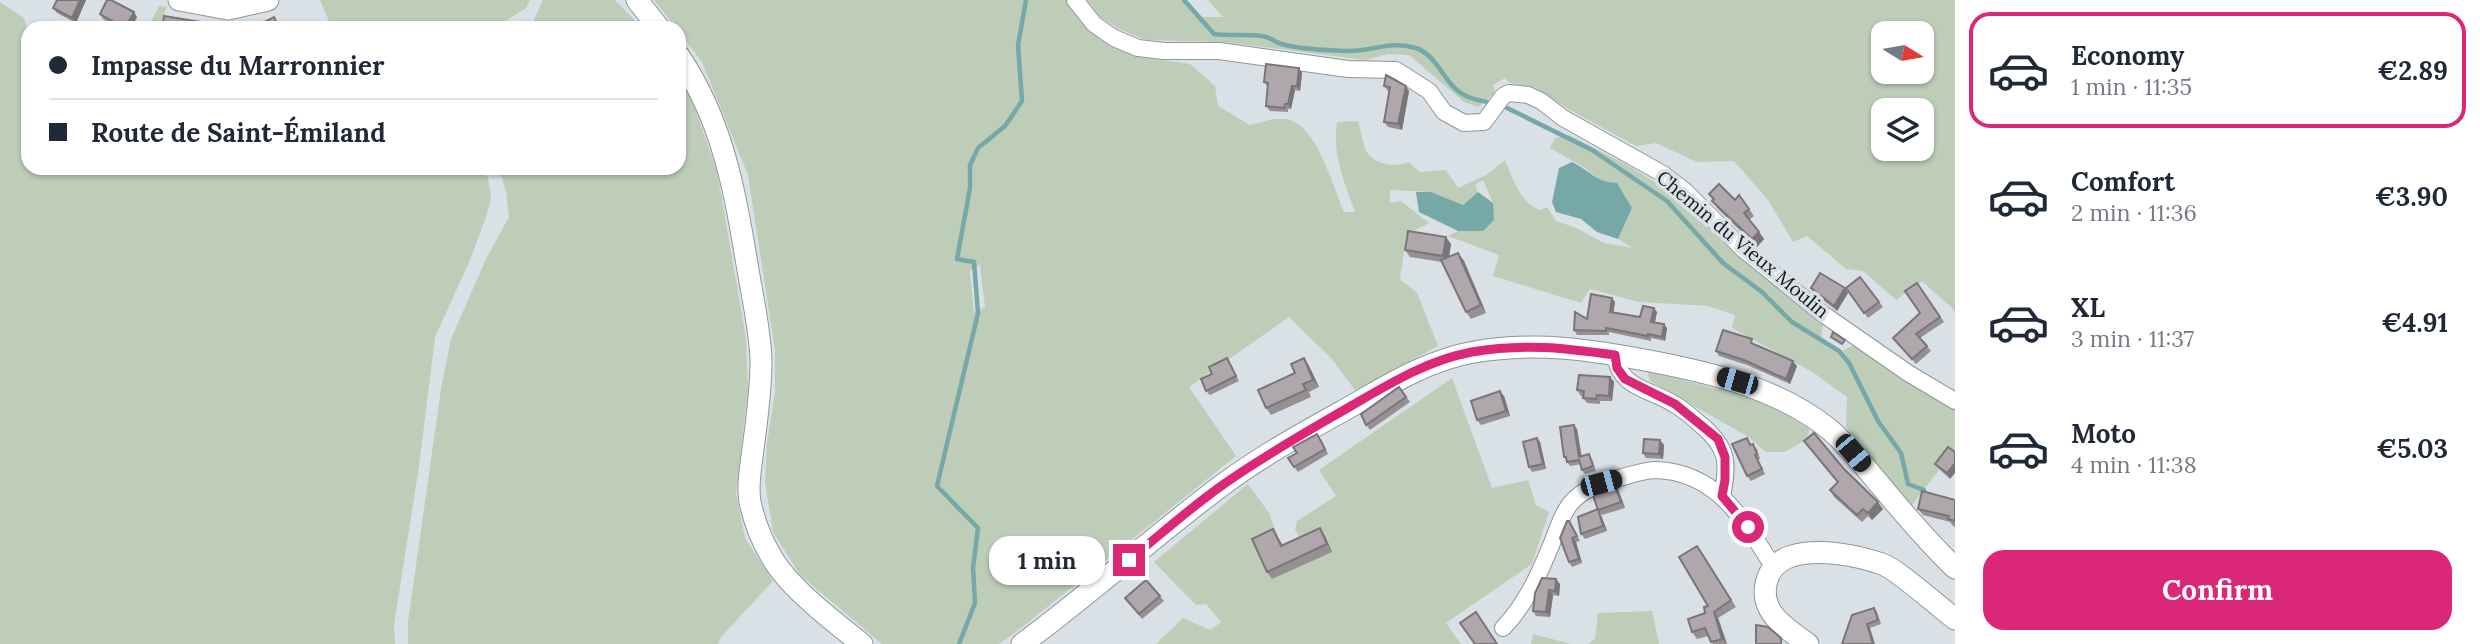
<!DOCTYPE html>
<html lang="en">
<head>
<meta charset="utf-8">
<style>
  :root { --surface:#fff; --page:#f2f2f3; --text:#1f2937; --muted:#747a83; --line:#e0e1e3; --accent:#db2777 }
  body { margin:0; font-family:Lora,serif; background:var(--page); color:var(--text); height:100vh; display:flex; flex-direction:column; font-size:26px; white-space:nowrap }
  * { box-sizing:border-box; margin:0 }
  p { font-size:23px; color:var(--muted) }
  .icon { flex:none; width:38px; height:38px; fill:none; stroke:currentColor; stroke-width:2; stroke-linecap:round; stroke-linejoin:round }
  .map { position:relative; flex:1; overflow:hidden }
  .side { display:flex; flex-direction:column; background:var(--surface); width:525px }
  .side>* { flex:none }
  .banner { position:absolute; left:21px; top:21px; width:665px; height:154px; border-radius:21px; box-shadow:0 2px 5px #0004; display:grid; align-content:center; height:154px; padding:0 28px; background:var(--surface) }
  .needle { width:46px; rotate:101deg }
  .buttons { position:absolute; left:1871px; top:21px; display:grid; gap:14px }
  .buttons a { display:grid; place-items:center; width:63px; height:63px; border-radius:14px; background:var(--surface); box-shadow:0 2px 5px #0004; font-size:35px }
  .end { position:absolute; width:32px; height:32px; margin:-16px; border:9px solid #db2777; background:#fff; box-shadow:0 0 0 4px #fff }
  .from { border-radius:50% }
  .bubble { position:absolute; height:49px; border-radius:21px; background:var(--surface); box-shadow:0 2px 5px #0004; font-size:23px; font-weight:800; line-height:49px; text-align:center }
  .car { position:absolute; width:21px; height:42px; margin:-21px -10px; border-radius:9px; box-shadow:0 0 5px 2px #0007; background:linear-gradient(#222 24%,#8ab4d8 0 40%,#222 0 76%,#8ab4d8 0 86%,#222 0) }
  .banner b { display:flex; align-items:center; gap:24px; height:66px; font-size:26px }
  .banner b+b { border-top:2px solid var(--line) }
  .banner i { width:18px; height:18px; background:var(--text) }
  ul { padding:12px 0 0; list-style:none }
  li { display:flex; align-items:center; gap:21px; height:116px; margin:0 14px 10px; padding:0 14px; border:4px solid transparent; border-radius:21px }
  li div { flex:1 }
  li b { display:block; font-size:26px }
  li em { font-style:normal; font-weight:800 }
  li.current { border-color:var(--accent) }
  li>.icon { width:63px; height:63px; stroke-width:1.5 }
  .button { display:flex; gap:14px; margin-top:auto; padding:14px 28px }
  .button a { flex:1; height:80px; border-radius:21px; background:var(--accent); color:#fff; font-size:28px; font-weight:800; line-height:80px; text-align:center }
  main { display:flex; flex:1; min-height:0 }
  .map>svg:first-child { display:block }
  .green { fill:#bdcdb8; fill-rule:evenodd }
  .water { fill:#76a8a8 }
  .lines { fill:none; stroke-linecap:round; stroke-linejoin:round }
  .stream { stroke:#76a8a8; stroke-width:4.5 }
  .street-casing { stroke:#8f969b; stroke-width:18 }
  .secondary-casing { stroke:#8f969b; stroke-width:23 }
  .street { stroke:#fff; stroke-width:16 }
  .secondary { stroke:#fff; stroke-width:21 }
  .wall { fill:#969093 }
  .shaded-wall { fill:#7a7578 }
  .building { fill:#afa7ab; stroke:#7a7578; stroke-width:2 }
  .route { stroke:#db2777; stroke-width:9 }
  .labels { text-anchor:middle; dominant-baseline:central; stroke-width:7; stroke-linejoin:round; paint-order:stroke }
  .street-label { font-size:19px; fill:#151719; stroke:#d9e0e6 }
</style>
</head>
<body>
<main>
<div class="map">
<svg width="1955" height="644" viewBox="0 0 1955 644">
  <rect width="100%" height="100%" fill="#d9e0e6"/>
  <g class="green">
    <path d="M 320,0 L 530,0 L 526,8 L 495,28 L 332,28 Z"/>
    <path d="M 543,0 L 615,0 L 642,28 L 523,28 L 534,20 Z"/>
    <path d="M 654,0 L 1067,0 L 1099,39 L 1140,57 L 1190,64 L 1215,86 L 1218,106 L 1250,125 C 1263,122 1279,115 1293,121 C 1318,132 1334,189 1344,212 L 1355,212 C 1344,181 1332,155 1337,122 L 1358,121 C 1361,130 1362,140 1365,149 C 1373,165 1394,168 1408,162 L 1420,172 L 1446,170 L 1458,188 L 1486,175 L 1505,160 C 1513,179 1520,203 1540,210 L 1547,207 L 1556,221 L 1574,227 L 1604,243 L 1633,248 L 1618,239 L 1632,208 L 1617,183 L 1602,182 L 1585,168 L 1550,148 L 1555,138 L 1569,135 L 1629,166 L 1675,195 L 1739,256 L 1823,322 L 1821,340 L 1840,352 L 1854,345 L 1900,378 L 1955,408 L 1955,449 L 1912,505 L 1846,427 L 1847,397 L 1814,373 L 1732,328 L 1735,315 L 1708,306 L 1639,302 L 1590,289 L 1581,303 L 1493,276 L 1499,255 L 1448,236 L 1458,231 L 1483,230 L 1493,203 L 1483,180 L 1475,185 L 1478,192 L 1463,205 L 1431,192 L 1390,190 L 1390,203 L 1401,201 L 1429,223 L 1406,235 L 1400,279 L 1417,293 L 1438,346 L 1355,390 L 1331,358 L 1289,317 L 1189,387 L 1236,456 L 1026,624 L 999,644 L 882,644 L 800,575 L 773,532 L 765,482 L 767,443 L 775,392 L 775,350 L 748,175 L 702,62 L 679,32 L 679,28 L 676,28 ZM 980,265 L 985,307 L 974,313 L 970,271 Z"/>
    <path d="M 1087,0 L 1185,0 L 1200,17 L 1223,17 L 1208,0 L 1955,0 L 1955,314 L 1953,309 L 1922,281 L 1896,300 L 1863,271 L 1846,269 L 1807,236 L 1793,242 L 1768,200 L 1734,161 L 1697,162 L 1656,143 L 1636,146 L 1568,109 L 1536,88 L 1510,83 L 1505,78 L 1493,85 L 1495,93 L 1478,107 L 1464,102 L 1409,55 L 1387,54 L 1366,60 L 1224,42 L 1146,40 L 1119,29 L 1100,17 ZM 1883,33 L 1922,33 L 1922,72 L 1883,72 ZM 1883,110 L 1922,110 L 1922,149 L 1883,149 Z"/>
    <path d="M 0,2 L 24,18 L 27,28 L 23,54 L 28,57 L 28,168 L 474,168 L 488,177 L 491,199 L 486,217 L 470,260 L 435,337 L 419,466 L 394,625 L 395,644 L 0,644 Z"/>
    <path d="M 159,6 L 166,7 L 160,28 L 148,28 Z"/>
    <path d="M 679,73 L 686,84 L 717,171 L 746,338 L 748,390 L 736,493 L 745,538 L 773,581 L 721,637 L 718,644 L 408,644 L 408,622 L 441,389 L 451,339 L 486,259 L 509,217 L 506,192 L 499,168 L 679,168 Z"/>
    <path d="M 1647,371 L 1741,395 L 1771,405 L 1809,429 L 1808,439 L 1784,452 L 1766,452 L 1747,436 L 1650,381 Z"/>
    <path d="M 1452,378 L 1492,488 L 1528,480 L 1536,505 L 1549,512 L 1532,564 L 1446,623 L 1461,644 L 1156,644 L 1183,618 L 1210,630 L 1221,622 L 1206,604 L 1196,605 L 1154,562 L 1248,484 L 1269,513 L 1278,537 L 1257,547 L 1304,546 L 1295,529 L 1297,521 L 1336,496 L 1319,470 Z"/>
    <path d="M 1652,611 L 1659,644 L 1588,644 L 1595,639 L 1598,613 Z"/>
    <path d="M 1533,634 L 1571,644 L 1531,644 Z"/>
  </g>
  <g class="water">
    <path d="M 1572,162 C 1591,171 1595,182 1617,183 L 1632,208 L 1618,239 L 1597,232 L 1581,219 L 1556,212 L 1552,202 L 1559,168 Z"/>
    <path d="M 1416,192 L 1431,192 L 1463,205 L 1478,192 L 1493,203 L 1494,220 L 1483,231 L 1458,231 L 1419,212 Z"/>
  </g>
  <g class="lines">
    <g class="stream">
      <path d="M 1184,0 L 1214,34 C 1230,36 1246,34 1262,36 C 1270,37 1275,42 1282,44 C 1301,50 1327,50 1347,51 C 1373,52 1389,40 1416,48 C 1439,56 1444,86 1466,96 C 1474,100 1484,101 1492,103"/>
      <path d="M 1501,105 L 1592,150 L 1667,201 L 1723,263 L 1762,292 L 1792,322 L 1839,351 L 1849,363 L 1878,421 L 1901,453 L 1908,484 L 1924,490"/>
      <path d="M 959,644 L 975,603 L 973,568 L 978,528 L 937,486 L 978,313 L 974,262 L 957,259 L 970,188 L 970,165 L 978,148 L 1005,126 L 1022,101 L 1018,45 L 1026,0"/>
    </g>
    <defs>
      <g id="street">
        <path d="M 1075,0 L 1094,24 L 1114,38 L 1138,48 L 1164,51 L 1219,51 L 1348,69 L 1396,70 L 1429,91 L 1444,112 L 1464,123 L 1484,122 L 1503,96 L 1509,93 L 1528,95 L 1541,101 L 1563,118 L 1663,174 L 1685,191 L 1743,249 L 1823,314 L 1908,373 L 1955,401"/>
        <path d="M 1615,355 C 1619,388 1650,389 1674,404 C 1683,409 1692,417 1700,424 C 1728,447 1729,462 1722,496"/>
        <path d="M 1503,628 C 1525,605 1537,579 1549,550 C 1555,537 1559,522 1566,510 C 1577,491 1599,483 1619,478 C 1631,475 1644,470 1656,470 C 1718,472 1745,522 1774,568"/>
      </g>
      <g id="secondary">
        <path d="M 179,0 L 228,9 L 268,0"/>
        <path d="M 637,0 L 659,28"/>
        <path d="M 679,56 C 724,123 735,193 748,270 C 753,300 760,330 761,360 C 761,389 757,420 753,449 C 751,466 747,485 750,502 C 754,520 762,541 771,556 C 788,587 834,622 862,644"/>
        <path d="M 1022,644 C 1090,594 1153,537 1221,486 C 1261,456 1305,432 1348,408 C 1388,385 1428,360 1474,352 C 1537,341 1593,350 1655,362 C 1716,374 1779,389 1829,429 C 1848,445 1864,466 1881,486 C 1905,515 1928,542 1955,568"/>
        <path d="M 1808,644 C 1784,627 1756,610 1768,577 C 1772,567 1781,559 1792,556 C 1818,548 1856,555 1882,564 C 1897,569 1939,607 1955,619"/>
      </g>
    </defs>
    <use href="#street" class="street-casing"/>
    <use href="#secondary" class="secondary-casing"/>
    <use href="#street" class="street"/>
    <use href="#secondary" class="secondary"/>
  </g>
  <g class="wall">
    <path d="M 86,0 L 76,23 L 57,13 L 53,8 Z"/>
    <path d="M 100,14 L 137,17 L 131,28 L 120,28 L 103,19 Z"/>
    <path d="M 1299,68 L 1302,73 L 1300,91 L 1295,90 L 1291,109 L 1288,109 L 1288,112 L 1270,111 L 1266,106 L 1268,87 L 1264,82 Z"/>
    <path d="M 1384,86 L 1409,91 L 1402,130 L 1388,127 L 1384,122 L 1390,92 L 1388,91 Z"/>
    <path d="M 1709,194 L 1735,200 L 1739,195 L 1754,216 L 1749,220 L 1764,239 L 1757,247 L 1717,208 Z"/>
    <path d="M 1451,244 L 1449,257 L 1458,253 L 1464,261 L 1486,313 L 1471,319 L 1466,312 L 1442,262 L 1410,257 L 1405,250 Z"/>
    <path d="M 1860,277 L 1883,307 L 1868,318 L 1846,288 Z"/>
    <path d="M 1917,283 L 1944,322 L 1920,338 L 1931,351 L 1916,364 L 1893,338 L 1920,313 Z"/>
    <path d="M 1811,288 L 1848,293 L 1837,311 L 1814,293 Z"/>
    <path d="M 1615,302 L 1613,312 L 1640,317 L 1657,312 L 1655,322 L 1667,328 L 1665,341 L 1651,338 L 1651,341 L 1609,332 L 1609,335 L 1577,335 L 1574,330 L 1587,319 Z"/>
    <path d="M 1755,345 L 1797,366 L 1790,384 L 1747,365 L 1719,356 L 1716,351 Z"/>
    <path d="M 1304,358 L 1309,366 L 1319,387 L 1309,392 L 1311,397 L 1271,415 L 1266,408 L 1295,373 Z"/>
    <path d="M 1230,363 L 1239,381 L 1210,395 L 1206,391 Z"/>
    <path d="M 1610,377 L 1614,382 L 1612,401 L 1600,401 L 1600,404 L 1587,403 L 1583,398 L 1583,396 L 1581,396 L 1577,390 Z"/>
    <path d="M 1399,387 L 1410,402 L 1370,430 L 1366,425 Z"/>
    <path d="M 1504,396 L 1510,416 L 1481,425 L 1477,420 Z"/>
    <path d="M 1577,429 L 1582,457 L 1592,459 L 1596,471 L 1585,474 L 1582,470 L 1581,464 L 1570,466 L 1564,457 Z"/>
    <path d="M 1537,438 L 1540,442 L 1546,469 L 1532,472 L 1529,467 Z"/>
    <path d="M 1321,439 L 1328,454 L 1298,472 L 1288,458 Z"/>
    <path d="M 1660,440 L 1664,445 L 1663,459 L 1646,458 L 1643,453 Z"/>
    <path d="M 1804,441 L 1844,469 L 1883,509 L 1872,520 L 1868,516 L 1862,522 L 1834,497 L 1830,490 L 1838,482 Z"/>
    <path d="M 1751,445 L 1757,449 L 1760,459 L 1758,460 L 1765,474 L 1751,481 L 1747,476 Z"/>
    <path d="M 1948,447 L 1950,479 L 1939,469 L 1935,464 Z"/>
    <path d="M 1618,489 L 1625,508 L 1602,515 L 1598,510 Z"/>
    <path d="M 1955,500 L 1955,527 L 1953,526 L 1950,522 L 1923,515 L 1918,509 Z"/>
    <path d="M 1598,509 L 1601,515 L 1607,531 L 1585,539 L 1581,534 Z"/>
    <path d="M 1569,521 L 1580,541 L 1576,542 L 1582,563 L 1572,567 L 1569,562 Z"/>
    <path d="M 1320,528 L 1325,536 L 1332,552 L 1272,579 L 1267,572 L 1273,529 L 1283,545 Z"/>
    <path d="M 1697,546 L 1736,607 L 1718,618 L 1727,644 L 1713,644 L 1708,636 L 1697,639 L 1692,632 L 1705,613 L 1708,606 Z"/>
    <path d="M 1560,584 L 1559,596 L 1553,595 L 1550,617 L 1536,616 L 1533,611 L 1535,593 Z"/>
    <path d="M 1160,596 L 1164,601 L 1142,619 L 1125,598 Z"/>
    <path d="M 1874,608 L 1877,612 L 1881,624 L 1870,628 L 1842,644 Z"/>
  </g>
  <g class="shaded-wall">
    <path d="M 80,0 L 86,0 L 76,23 L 72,18 Z"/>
    <path d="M 134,12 L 137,17 L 131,28 L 125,28 Z"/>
    <path d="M 1299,68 L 1302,73 L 1300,91 L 1297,86 Z"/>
    <path d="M 1292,86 L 1295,90 L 1291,109 L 1288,104 Z"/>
    <path d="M 1406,86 L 1409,91 L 1402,130 L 1398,124 Z"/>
    <path d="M 1759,232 L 1764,239 L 1757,247 L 1752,239 Z"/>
    <path d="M 1446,237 L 1451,244 L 1448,263 L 1443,256 Z"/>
    <path d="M 1458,253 L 1464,261 L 1486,313 L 1481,305 Z"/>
    <path d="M 1845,288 L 1848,293 L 1837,311 L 1834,306 Z"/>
    <path d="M 1612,298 L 1615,302 L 1613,316 L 1610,312 Z"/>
    <path d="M 1654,308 L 1657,312 L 1654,326 L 1651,322 Z"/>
    <path d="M 1664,324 L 1667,328 L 1665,341 L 1662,337 Z"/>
    <path d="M 1304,358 L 1309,366 L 1319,387 L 1313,380 Z"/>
    <path d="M 1793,361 L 1797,366 L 1790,384 L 1786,379 Z"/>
    <path d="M 1610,377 L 1614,382 L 1612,401 L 1609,396 Z"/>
    <path d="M 1500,391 L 1504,396 L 1510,416 L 1506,411 Z"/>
    <path d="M 1574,425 L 1577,429 L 1582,462 L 1579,457 Z"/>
    <path d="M 1537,438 L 1540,442 L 1546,469 L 1543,464 Z"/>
    <path d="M 1660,440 L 1664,445 L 1663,459 L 1659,454 Z"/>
    <path d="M 1955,463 L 1955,473 L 1950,479 L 1947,473 Z"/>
    <path d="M 1614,484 L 1618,489 L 1625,508 L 1621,502 Z"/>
    <path d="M 1878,502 L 1883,509 L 1872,520 L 1868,513 Z"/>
    <path d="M 1598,509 L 1601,515 L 1607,531 L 1603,526 Z"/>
    <path d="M 1320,528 L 1325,536 L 1332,552 L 1327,544 Z"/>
    <path d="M 1572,538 L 1576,542 L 1582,563 L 1579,559 Z"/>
    <path d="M 1556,579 L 1560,584 L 1559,596 L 1555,591 Z"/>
    <path d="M 1549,590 L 1553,595 L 1550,617 L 1546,612 Z"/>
    <path d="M 1714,612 L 1718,618 L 1727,644 L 1722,639 Z"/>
    <path d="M 1867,624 L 1870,628 L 1875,644 L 1873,644 Z"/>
  </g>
  <g class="building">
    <path d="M 57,0 L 80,0 L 72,18 L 53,8 Z"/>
    <path d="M 107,0 L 111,0 L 134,12 L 125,28 L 100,14 Z"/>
    <path d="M 164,16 L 201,22 L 199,28 L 162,28 Z"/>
    <path d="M 274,17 L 279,28 L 252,28 Z"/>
    <path d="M 1266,64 L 1299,68 L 1297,86 L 1292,86 L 1288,104 L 1285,104 L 1284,108 L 1266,106 L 1268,83 L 1264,82 Z"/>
    <path d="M 1386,75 L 1406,86 L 1398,124 L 1384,122 L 1390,87 L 1384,86 Z"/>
    <path d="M 1719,184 L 1735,200 L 1739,195 L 1749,209 L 1744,213 L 1759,232 L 1752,239 L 1712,201 L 1714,199 L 1709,194 Z"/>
    <path d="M 1408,231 L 1446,237 L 1443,256 L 1405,250 Z"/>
    <path d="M 1458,253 L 1481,305 L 1466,312 L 1441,260 Z"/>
    <path d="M 1820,273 L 1845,288 L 1834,306 L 1811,288 Z"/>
    <path d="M 1860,277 L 1879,302 L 1864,313 L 1846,288 Z"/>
    <path d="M 1917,283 L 1940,317 L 1916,334 L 1927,346 L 1912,359 L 1893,338 L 1920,313 L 1905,291 Z"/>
    <path d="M 1591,294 L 1612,298 L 1610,312 L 1640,317 L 1643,306 L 1654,308 L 1651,322 L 1664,324 L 1662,337 L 1648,334 L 1648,336 L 1606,328 L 1606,331 L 1574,330 L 1575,312 L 1587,319 Z"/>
    <path d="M 1723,330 L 1752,339 L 1751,343 L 1793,361 L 1786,379 L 1744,360 L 1716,351 Z"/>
    <path d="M 1833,332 L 1845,340 L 1842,344 L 1831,337 Z"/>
    <path d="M 1227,358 L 1236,376 L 1206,391 L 1201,379 L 1212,374 L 1209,367 Z"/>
    <path d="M 1304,358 L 1313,380 L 1303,384 L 1306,390 L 1266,408 L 1258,390 L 1295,373 L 1291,364 Z"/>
    <path d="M 1579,375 L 1610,377 L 1609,396 L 1597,395 L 1596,399 L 1583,398 L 1584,391 L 1577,390 Z"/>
    <path d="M 1399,387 L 1406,397 L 1366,425 L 1361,414 Z"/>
    <path d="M 1500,391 L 1506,411 L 1477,420 L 1471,401 Z"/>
    <path d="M 1574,425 L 1579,457 L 1589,454 L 1593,466 L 1582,470 L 1579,460 L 1567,462 L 1566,457 L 1564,457 L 1560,427 Z"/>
    <path d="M 1814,433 L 1844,469 L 1878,502 L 1868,513 L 1863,509 L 1857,515 L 1830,490 L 1838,482 L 1804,441 Z"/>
    <path d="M 1317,434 L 1325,449 L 1294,467 L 1288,458 L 1297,453 L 1293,447 Z"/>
    <path d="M 1537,438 L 1543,464 L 1529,467 L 1523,442 Z"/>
    <path d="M 1747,438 L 1750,445 L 1753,444 L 1757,454 L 1755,455 L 1762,469 L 1747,476 L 1732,444 Z"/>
    <path d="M 1644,439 L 1660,440 L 1659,454 L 1643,453 Z"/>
    <path d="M 1948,447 L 1955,452 L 1955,463 L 1947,473 L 1935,464 Z"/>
    <path d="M 1614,484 L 1621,502 L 1598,510 L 1592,492 Z"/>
    <path d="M 1922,491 L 1955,500 L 1955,521 L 1948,519 L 1949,516 L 1918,509 Z"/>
    <path d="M 1598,509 L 1603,526 L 1581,534 L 1578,517 Z"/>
    <path d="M 1567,521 L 1569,521 L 1577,536 L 1572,538 L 1579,559 L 1569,562 L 1560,538 Z"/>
    <path d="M 1320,528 L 1327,544 L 1267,572 L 1252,539 L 1273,529 L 1281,546 Z"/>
    <path d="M 1697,546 L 1731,600 L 1714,612 L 1722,639 L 1711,642 L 1705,628 L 1692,632 L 1688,619 L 1705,613 L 1704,607 L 1708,606 L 1679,557 Z"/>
    <path d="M 1542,578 L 1556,579 L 1555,591 L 1549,590 L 1546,612 L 1533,611 L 1535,593 Z"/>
    <path d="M 1146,580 L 1160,596 L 1139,614 L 1125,598 Z"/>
    <path d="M 1874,608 L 1878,620 L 1867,624 L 1873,644 L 1842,644 L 1852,615 Z"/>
    <path d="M 1476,612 L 1497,644 L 1475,644 L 1460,623 Z"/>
    <path d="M 1756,625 L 1768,627 L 1781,638 L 1781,644 L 1756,644 Z"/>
  </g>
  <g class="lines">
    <path class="route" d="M 1129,560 C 1160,535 1191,507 1224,484 C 1265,455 1308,431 1351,406 C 1389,384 1428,360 1472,352 C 1524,343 1564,348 1615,355 L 1617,368 L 1625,379 L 1675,404 L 1718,439 L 1725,457 L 1725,480 L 1722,496 L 1748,527"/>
  </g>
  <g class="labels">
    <g class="street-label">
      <text transform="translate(1743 244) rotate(40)">Chemin du Vieux Moulin</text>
    </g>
  </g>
</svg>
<div class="buttons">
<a><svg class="needle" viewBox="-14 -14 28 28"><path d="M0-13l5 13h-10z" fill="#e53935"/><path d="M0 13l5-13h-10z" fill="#747a83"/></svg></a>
<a><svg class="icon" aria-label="layers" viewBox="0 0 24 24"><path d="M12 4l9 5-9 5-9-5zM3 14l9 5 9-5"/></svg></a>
</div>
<i class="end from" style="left:1748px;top:527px"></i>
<i class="end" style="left:1129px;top:560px"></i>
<div class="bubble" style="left:989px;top:536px;width:116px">1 min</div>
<i class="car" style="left:1737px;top:381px;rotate:286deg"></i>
<i class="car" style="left:1853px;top:453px;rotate:140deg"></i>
<i class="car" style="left:1601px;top:483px;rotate:75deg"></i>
<div class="banner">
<b><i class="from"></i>Impasse du Marronnier</b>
<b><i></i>Route de Saint-Émiland</b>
</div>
</div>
<section class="side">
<ul>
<li class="current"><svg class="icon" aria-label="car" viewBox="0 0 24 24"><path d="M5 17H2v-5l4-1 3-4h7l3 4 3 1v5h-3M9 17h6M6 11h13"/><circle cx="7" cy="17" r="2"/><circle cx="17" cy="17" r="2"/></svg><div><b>Economy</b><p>1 min · 11:35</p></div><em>€2.89</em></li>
<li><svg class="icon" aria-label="car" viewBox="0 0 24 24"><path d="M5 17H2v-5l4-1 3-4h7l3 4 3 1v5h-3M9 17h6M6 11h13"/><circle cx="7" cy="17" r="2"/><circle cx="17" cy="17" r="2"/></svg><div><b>Comfort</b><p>2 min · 11:36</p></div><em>€3.90</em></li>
<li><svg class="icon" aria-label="car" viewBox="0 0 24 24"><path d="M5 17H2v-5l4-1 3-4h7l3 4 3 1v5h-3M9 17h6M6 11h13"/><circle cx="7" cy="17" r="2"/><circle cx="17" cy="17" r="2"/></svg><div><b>XL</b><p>3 min · 11:37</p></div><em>€4.91</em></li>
<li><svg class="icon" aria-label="car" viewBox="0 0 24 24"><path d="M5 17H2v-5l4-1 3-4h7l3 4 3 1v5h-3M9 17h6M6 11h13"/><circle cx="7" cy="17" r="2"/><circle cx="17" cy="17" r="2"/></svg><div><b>Moto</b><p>4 min · 11:38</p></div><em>€5.03</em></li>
</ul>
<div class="button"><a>Confirm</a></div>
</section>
</main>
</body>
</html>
